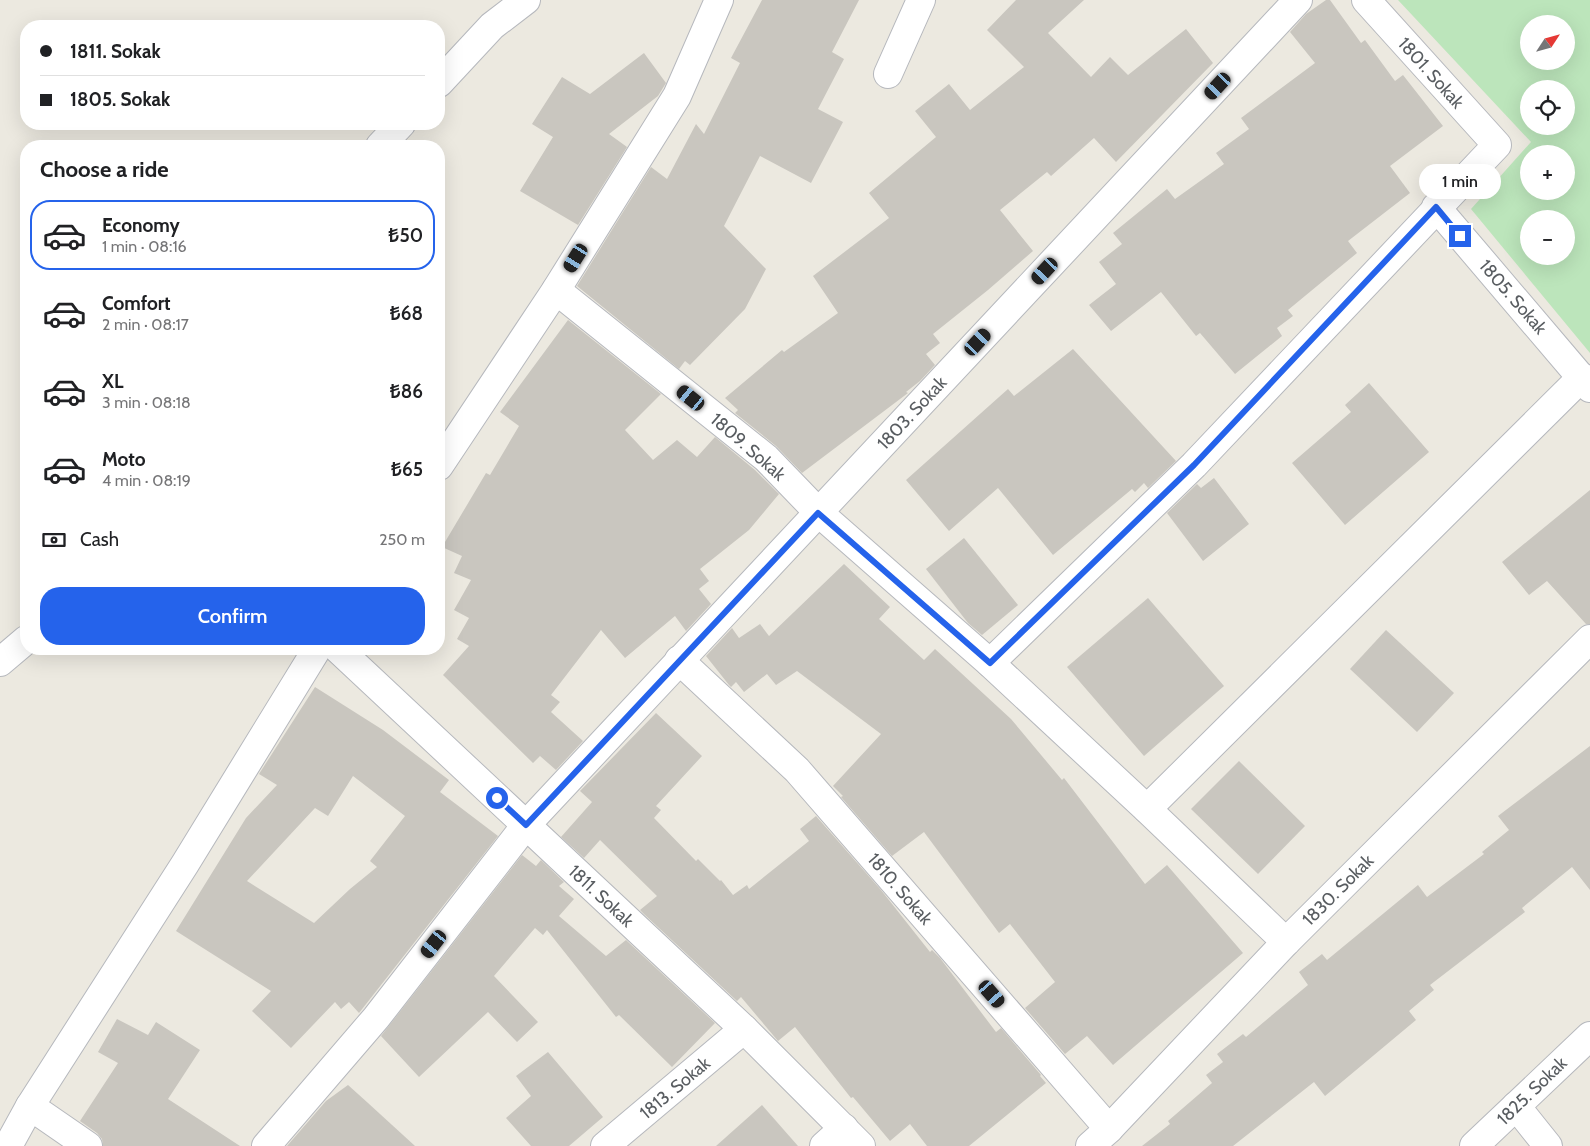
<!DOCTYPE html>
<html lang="en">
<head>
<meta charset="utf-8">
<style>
  :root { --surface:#fff; --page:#f6f6f6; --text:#202124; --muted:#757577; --line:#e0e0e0; --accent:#2563eb }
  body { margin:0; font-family:Cabin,sans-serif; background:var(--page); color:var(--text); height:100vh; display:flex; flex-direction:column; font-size:19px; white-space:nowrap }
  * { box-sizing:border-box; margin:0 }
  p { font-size:16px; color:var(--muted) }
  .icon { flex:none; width:28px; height:28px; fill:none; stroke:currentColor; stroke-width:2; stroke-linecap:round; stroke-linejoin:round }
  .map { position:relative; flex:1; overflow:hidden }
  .side { position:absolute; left:20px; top:140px; width:425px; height:515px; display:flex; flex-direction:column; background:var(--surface); border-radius:20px; box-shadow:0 5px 20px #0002 }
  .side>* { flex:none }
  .top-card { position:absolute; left:20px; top:20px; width:425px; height:110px; border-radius:20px; box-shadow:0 5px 20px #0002; display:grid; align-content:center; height:110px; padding:0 20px; background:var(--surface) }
  .needle { width:32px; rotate:54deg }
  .controls { position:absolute; left:1520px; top:15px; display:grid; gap:10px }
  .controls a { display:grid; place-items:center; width:55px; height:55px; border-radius:50%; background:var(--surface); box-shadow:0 5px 20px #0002; font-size:25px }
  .end { position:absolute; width:22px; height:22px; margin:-11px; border:6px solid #2563eb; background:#fff; box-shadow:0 0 0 2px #fff }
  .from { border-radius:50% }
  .bubble { position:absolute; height:35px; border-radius:18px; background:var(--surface); box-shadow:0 5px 20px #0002; font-size:16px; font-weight:600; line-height:35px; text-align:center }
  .car { position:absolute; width:15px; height:30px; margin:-15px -8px; border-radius:6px; box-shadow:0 0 4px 1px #0007; background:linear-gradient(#222 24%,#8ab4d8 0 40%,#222 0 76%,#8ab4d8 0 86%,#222 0) }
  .top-card b { display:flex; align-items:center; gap:18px; height:48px; font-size:19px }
  .top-card b+b { border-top:1px solid var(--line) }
  .top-card i { width:12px; height:12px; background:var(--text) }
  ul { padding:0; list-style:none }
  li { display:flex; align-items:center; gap:15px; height:70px; margin:0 10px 8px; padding:0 10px; border:2px solid transparent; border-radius:20px }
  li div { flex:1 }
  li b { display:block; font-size:19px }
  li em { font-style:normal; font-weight:600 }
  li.current { border-color:var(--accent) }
  li>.icon { width:45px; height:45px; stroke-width:1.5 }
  h2 { padding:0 20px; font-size:22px; line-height:60px }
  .pay { display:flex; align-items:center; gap:12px; height:55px; padding:0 20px; font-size:19px }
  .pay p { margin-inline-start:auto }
  .primary-button { display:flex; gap:10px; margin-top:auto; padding:10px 20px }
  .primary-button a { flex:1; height:58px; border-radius:20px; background:var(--accent); color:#fff; font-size:20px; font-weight:600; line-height:58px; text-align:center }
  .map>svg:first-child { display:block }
  .green { fill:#bce5bb; fill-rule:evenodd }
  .building { fill:#c9c6bf; fill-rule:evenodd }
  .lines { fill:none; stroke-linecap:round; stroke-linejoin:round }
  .minor-casing { stroke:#b6b8bd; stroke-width:30 }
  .minor { stroke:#fff; stroke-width:28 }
  .route { stroke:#2563eb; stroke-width:6 }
  .labels { text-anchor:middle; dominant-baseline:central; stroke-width:4; stroke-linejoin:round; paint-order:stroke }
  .street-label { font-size:18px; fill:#595d61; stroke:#fff }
</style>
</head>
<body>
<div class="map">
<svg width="1590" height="1146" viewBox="0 0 1590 1146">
  <rect width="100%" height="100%" fill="#ece9e0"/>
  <path class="green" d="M 1398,0 L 1590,0 L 1590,353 L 1471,209 L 1531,142 ZM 1529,24 L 1566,24 L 1566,61 L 1529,61 ZM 1529,89 L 1566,89 L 1566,126 L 1529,126 ZM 1529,154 L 1566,154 L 1566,191 L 1529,191 ZM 1529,219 L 1566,219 L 1566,256 L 1529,256 Z"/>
  <g class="building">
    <path d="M 762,0 L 859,0 L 832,52 L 844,59 L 818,109 L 843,122 L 811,183 L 760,156 L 724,226 L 766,269 L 745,309 L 690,365 L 685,361 L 679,369 L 577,286 L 651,167 L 667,179 L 696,124 L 704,134 L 740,63 L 731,58 Z"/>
    <path d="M 1016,0 L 1084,0 L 1048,33 L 1091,77 L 1110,57 L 1128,75 L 1186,29 L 1213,63 L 1116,162 L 1094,138 L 1051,176 L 1047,172 L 1000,210 L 1033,251 L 988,290 L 933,334 L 940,343 L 926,354 L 935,365 L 920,381 L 906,392 L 908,393 L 802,473 L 776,446 L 735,413 L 738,410 L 725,398 L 782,350 L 784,352 L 838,313 L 813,276 L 889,218 L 869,193 L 936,137 L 915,111 L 949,84 L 970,110 L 1024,67 L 987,30 Z"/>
    <path d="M 1326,0 L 1330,0 L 1361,43 L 1365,40 L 1395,81 L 1403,75 L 1443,126 L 1390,166 L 1410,193 L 1348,241 L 1357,253 L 1288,310 L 1293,316 L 1277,328 L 1282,336 L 1235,374 L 1200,333 L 1196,336 L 1161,292 L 1111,331 L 1089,305 L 1116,284 L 1099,262 L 1122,244 L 1113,233 L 1167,189 L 1175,199 L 1224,164 L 1216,153 L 1249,129 L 1241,118 L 1315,63 L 1290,32 L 1306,14 Z"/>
    <path d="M 644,53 L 666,83 L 658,96 L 609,134 L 627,147 L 578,225 L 520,191 L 553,137 L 532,124 L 562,77 L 590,94 Z"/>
    <path d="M 568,320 L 661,394 L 625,430 L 653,460 L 677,440 L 697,457 L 715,437 L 755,470 L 779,494 L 749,530 L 700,569 L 709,581 L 699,589 L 711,604 L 686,631 L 675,616 L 625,658 L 601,630 L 551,695 L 560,702 L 551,712 L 583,741 L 556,770 L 540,756 L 533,763 L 443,675 L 469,646 L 457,639 L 469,618 L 454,610 L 471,580 L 454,573 L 462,556 L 442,547 L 486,473 L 490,475 L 519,426 L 500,412 Z"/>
    <path d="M 1073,349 L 1176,461 L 1148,488 L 1144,483 L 1135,492 L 1132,489 L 1053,555 L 998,488 L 949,531 L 906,480 L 1008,389 L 1014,396 Z"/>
    <path d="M 1369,383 L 1429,452 L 1345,525 L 1292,463 L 1351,412 L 1345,405 Z"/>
    <path d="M 1214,478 L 1249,524 L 1203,561 L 1167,513 L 1197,484 L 1201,488 Z"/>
    <path d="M 1590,490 L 1590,624 L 1586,624 L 1547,581 L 1529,595 L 1502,562 Z"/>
    <path d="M 964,538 L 1018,605 L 982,635 L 968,623 L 926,569 Z"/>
    <path d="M 844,564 L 890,607 L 879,619 L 924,660 L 935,649 L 1011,719 L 1062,780 L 1064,778 L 1145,884 L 1167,865 L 1243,953 L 1113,1065 L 1087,1036 L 1065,1054 L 1025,1008 L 1055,982 L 1010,924 L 999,933 L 924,832 L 892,856 L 841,797 L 843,796 L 833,786 L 881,734 L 797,671 L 776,685 L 767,674 L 744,692 L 736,682 L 731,687 L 729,685 L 706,656 L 732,628 L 739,638 L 760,624 L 769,636 Z"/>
    <path d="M 1148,598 L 1224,686 L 1144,756 L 1067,667 Z"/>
    <path d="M 1386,630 L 1454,693 L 1417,732 L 1350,669 Z"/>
    <path d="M 315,687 L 383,730 L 449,780 L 440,792 L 498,836 L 359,1013 L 349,1002 L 341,1009 L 335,1002 L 291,1048 L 252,1011 L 271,991 L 176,931 L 246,818 L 277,785 L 259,774 ZM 353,776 L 405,816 L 370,861 L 377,867 L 350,889 L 314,923 L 247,881 L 315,808 L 328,816 Z"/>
    <path d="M 656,713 L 702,756 L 656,806 L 661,810 L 654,818 L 696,861 L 698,859 L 720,881 L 721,880 L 733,895 L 747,885 L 749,889 L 809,841 L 800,829 L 816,816 L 881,890 L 930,952 L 932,950 L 940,958 L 996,1032 L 1001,1028 L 1041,1075 L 1040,1076 L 1046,1083 L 969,1146 L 927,1146 L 910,1124 L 890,1141 L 853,1097 L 851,1098 L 795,1027 L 778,1041 L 741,997 L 737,1001 L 645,915 L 640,910 L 657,896 L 600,840 L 584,858 L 561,837 L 592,802 L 580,791 Z"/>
    <path d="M 1590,746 L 1590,890 L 1572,867 L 1522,908 L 1525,912 L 1430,985 L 1434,990 L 1409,1011 L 1416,1020 L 1325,1096 L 1314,1082 L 1233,1146 L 1142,1146 L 1170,1124 L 1168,1121 L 1212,1083 L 1206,1075 L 1223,1062 L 1217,1054 L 1243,1034 L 1246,1037 L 1308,985 L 1299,972 L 1322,954 L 1327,960 L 1418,885 L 1427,897 L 1484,854 L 1482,852 L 1509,830 L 1498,816 Z"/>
    <path d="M 1239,761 L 1305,826 L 1258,874 L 1191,809 Z"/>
    <path d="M 522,855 L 536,866 L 541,860 L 564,882 L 559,886 L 574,899 L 559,916 L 606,956 L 626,940 L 715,1023 L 672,1067 L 619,1015 L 616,1017 L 547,930 L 543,935 L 535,928 L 494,976 L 538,1022 L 517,1042 L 488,1012 L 419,1077 L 381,1036 Z"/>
    <path d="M 117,1019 L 148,1035 L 156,1022 L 200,1050 L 168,1099 L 240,1146 L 103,1146 L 102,1139 L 97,1133 L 80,1121 L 118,1063 L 98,1052 Z"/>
    <path d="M 548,1052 L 603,1117 L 569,1146 L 531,1146 L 506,1118 L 531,1096 L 516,1076 Z"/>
    <path d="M 348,1085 L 368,1103 L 415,1146 L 287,1146 L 326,1101 Z"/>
    <path d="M 762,1105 L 798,1146 L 716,1146 Z"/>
  </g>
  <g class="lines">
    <defs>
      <g id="minor">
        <path d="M 888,74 L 921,0"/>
        <path d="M 439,83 L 492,26 L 526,0"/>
        <path d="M 380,146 L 401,124"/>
        <path d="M 1436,207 L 1590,388"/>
        <path d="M 556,290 L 766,458 L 819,513 L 990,663 L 1147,809 L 1286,942"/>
        <path d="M 439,466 L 556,290 L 677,96 L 719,0"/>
        <path d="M 338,649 L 744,1029 L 861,1146"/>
        <path d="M 679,660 L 797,770 L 1109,1129"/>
        <path d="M 0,662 L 26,640"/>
        <path d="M 990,663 L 1194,465 L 1497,145 L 1366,0"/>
        <path d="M 1147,809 L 1582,377"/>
        <path d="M 30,1106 L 88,1146"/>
        <path d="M 1516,1106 L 1548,1146"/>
        <path d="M 8,1146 L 30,1106 L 185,864 L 317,649"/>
        <path d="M 266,1146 L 376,1018 L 526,825 L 1298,0"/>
        <path d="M 605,1146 L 744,1029"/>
        <path d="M 824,1146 L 844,1128"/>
        <path d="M 1090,1146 L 1109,1129 L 1286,942 L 1590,639"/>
        <path d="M 1474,1146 L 1590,1036"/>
      </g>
    </defs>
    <use href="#minor" class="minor-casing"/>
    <use href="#minor" class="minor"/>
  </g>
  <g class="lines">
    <path class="route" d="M 497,798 L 526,825 L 818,513 L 990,663 L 1194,465 L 1436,207 L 1460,236"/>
  </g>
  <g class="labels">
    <g class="street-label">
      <text transform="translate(1431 73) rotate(48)">1801. Sokak</text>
      <text transform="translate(1513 297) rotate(49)">1805. Sokak</text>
      <text transform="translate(912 413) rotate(-47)">1803. Sokak</text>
      <text transform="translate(748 447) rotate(41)">1809. Sokak</text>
      <text transform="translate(900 889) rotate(49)">1810. Sokak</text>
      <text transform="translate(1338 890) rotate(-45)">1830. Sokak</text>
      <text transform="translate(601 896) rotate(43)">1811. Sokak</text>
      <text transform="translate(675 1088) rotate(-40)">1813. Sokak</text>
      <text transform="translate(1532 1091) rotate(-44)">1825. Sokak</text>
    </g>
  </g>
</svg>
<div class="controls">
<a><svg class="needle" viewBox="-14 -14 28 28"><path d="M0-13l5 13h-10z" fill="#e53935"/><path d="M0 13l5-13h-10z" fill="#757577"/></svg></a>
<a><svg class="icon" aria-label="locate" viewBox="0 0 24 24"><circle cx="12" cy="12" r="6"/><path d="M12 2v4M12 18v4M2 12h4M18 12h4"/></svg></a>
<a>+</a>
<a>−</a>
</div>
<i class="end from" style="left:497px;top:798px"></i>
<i class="end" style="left:1460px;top:236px"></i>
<div class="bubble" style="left:1419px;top:164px;width:82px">1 min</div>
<i class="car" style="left:1218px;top:86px;rotate:223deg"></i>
<i class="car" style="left:576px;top:258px;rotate:212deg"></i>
<i class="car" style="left:1045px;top:271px;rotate:223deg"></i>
<i class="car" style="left:978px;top:342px;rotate:43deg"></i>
<i class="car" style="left:691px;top:398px;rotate:309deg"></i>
<i class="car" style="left:434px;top:944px;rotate:218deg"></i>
<i class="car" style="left:992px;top:994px;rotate:139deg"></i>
<div class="top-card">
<b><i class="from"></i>1811. Sokak</b>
<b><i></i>1805. Sokak</b>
</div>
<section class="side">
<h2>Choose a ride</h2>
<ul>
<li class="current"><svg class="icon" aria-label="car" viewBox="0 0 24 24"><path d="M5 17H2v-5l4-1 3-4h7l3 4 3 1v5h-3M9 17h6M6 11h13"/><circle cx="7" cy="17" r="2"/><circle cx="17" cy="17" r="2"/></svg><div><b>Economy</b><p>1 min · 08:16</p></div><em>₺50</em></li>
<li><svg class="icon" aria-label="car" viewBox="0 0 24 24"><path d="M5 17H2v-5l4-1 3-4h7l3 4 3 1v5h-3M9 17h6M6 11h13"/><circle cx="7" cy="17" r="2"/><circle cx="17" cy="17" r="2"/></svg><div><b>Comfort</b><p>2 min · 08:17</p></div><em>₺68</em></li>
<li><svg class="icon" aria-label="car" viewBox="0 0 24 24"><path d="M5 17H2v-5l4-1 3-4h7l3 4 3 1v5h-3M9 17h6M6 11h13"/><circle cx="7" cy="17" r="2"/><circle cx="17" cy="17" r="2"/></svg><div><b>XL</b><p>3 min · 08:18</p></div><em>₺86</em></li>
<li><svg class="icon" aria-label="car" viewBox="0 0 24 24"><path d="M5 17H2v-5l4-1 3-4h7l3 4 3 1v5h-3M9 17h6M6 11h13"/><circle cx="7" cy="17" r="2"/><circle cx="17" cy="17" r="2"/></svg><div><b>Moto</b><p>4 min · 08:19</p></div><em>₺65</em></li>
</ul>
<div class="pay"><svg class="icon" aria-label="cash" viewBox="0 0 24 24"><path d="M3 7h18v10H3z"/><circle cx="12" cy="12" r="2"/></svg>Cash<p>250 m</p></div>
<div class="primary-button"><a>Confirm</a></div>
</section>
</div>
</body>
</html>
